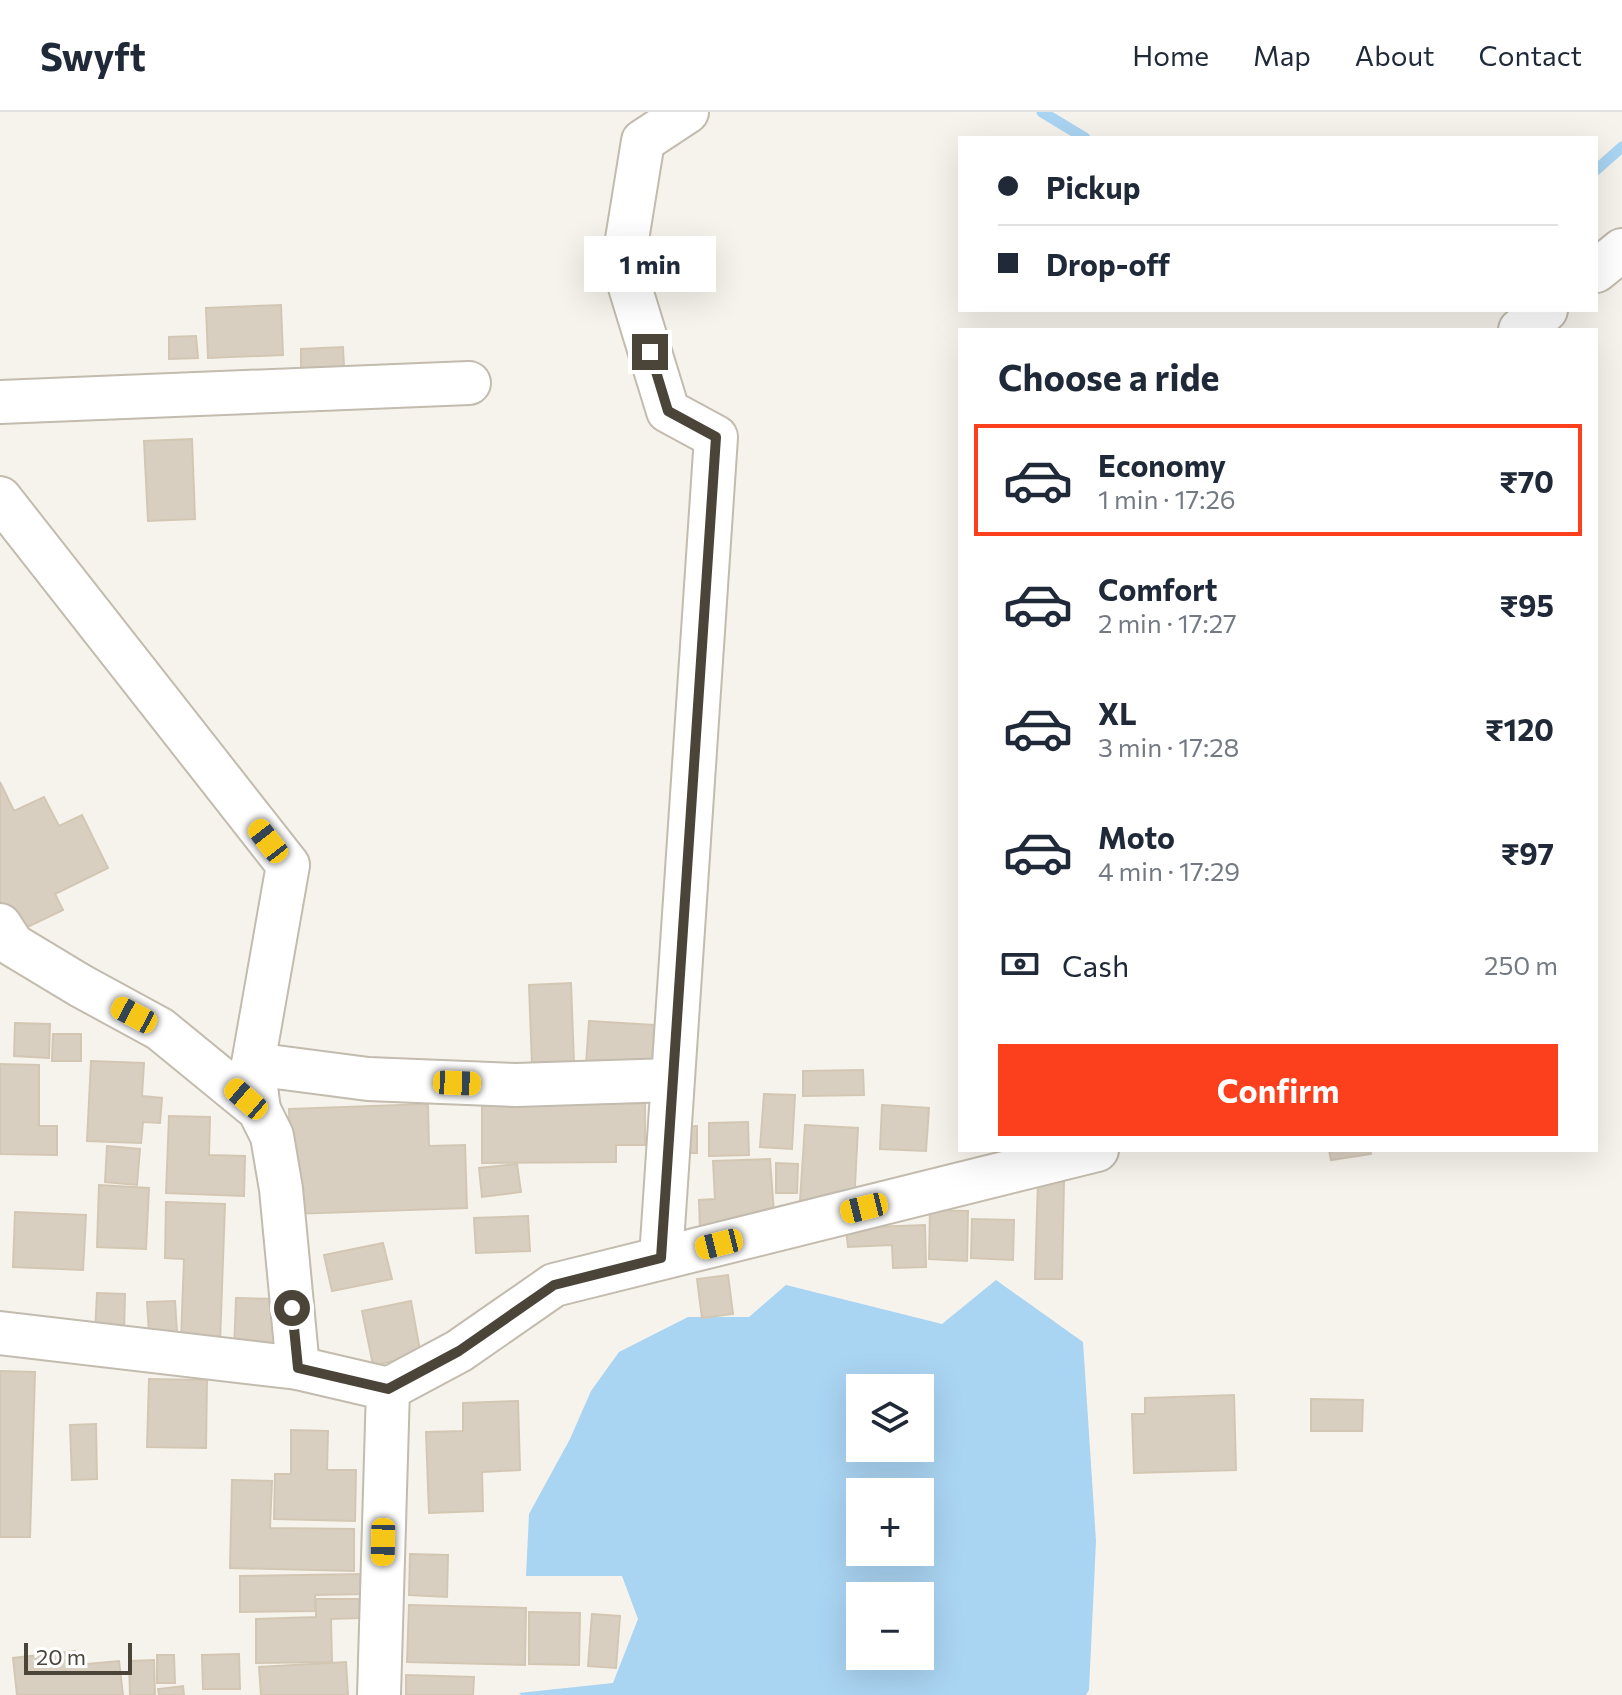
<!DOCTYPE html>
<html lang="en">
<head>
<meta charset="utf-8">
<style>
  :root { --surface:#fff; --page:#f6f6f7; --text:#1f2937; --muted:#747a83; --line:#e0e1e3; --accent:#fc3f1d }
  body { margin:0; font-family:Commissioner,sans-serif; background:var(--page); color:var(--text); height:100vh; display:flex; flex-direction:column; font-size:30px; white-space:nowrap }
  * { box-sizing:border-box; margin:0 }
  p { font-size:26px; color:var(--muted) }
  .icon { flex:none; width:44px; height:44px; fill:none; stroke:currentColor; stroke-width:2; stroke-linecap:round; stroke-linejoin:round }
  .map { position:relative; flex:1; overflow:hidden }
  .side { position:absolute; left:958px; top:216px; width:640px; height:824px; display:flex; flex-direction:column; background:var(--surface); border-radius:0px; box-shadow:0 8px 32px #0002 }
  .side>* { flex:none }
  .banner { position:absolute; left:958px; top:24px; width:640px; height:176px; border-radius:0px; box-shadow:0 8px 32px #0002; display:grid; align-content:center; height:176px; padding:0 40px; background:var(--surface) }
  .tools { position:absolute; left:846px; top:1262px; display:grid; gap:16px }
  .tools a { display:grid; place-items:center; width:88px; height:88px; border-radius:0px; background:var(--surface); box-shadow:0 8px 32px #0002; font-size:40px }
  .scale { position:absolute; left:24px; bottom:20px; width:108px; box-sizing:border-box; padding-left:8px; border:4px solid #4b4439; border-top:0; font-size:22px; line-height:28px; white-space:nowrap; color:#4b4439; -webkit-text-stroke:6px #fff; paint-order:stroke }
  .end { position:absolute; width:36px; height:36px; margin:-18px; border:10px solid #4b4439; background:#fff; box-shadow:0 0 0 4px #fff }
  .from { border-radius:50% }
  .bubble { position:absolute; height:56px; border-radius:0px; background:var(--surface); box-shadow:0 8px 32px #0002; font-size:26px; font-weight:700; line-height:56px; text-align:center }
  .car { position:absolute; width:24px; height:48px; margin:-24px -12px; border-radius:10px; box-shadow:0 0 6px 2px #0007; background:linear-gradient(#f5c518 24%,#345 0 40%,#f5c518 0 76%,#345 0 86%,#f5c518 0) }
  .banner b { display:flex; align-items:center; gap:28px; height:76px; font-size:30px }
  .banner b+b { border-top:2px solid var(--line) }
  .banner i { width:20px; height:20px; background:var(--text) }
  ul { padding:0; list-style:none }
  li { display:flex; align-items:center; gap:24px; height:112px; margin:0 16px 12px; padding:0 24px; border:4px solid transparent; border-radius:0px }
  li div { flex:1 }
  li b { display:block; font-size:30px }
  li em { font-style:normal; font-weight:700 }
  li.selected { border-color:var(--accent) }
  li>.icon { width:72px; height:72px; stroke-width:1.5 }
  h2 { padding:0 40px; font-size:36px; line-height:96px }
  .pay { display:flex; align-items:center; gap:20px; height:88px; padding:0 40px; font-size:30px }
  .pay p { margin-inline-start:auto }
  .primary-button { display:flex; gap:16px; margin-top:auto; padding:16px 40px }
  .primary-button a { flex:1; height:92px; border-radius:0px; background:var(--accent); color:#fff; font-size:32px; font-weight:700; line-height:92px; text-align:center }
  header { display:flex; align-items:center; gap:48px; box-sizing:border-box; height:112px; padding:0 40px; background:var(--surface); border-bottom:2px solid var(--line) }
  header strong { font-size:38px }
  nav { display:flex; gap:44px; margin-inline-start:auto; font-size:28px }
  .map>svg:first-child { display:block }
  .water { fill:#a9d4f2; fill-rule:evenodd }
  .lines { fill:none; stroke-linecap:round; stroke-linejoin:round }
  .stream { stroke:#a9d4f2; stroke-width:11 }
  .building { fill:#d8cfc1; stroke:#d3c7b4; stroke-width:2 }
  .minor-casing { stroke:#c2bbae; stroke-width:46 }
  .minor { stroke:#fff; stroke-width:42 }
  .route { stroke:#4b4439; stroke-width:10 }
</style>
</head>
<body>
<header>
<strong>Swyft</strong>
<nav><a>Home</a><a>Map</a><a>About</a><a>Contact</a></nav>
</header>
<div class="map">
<svg width="1622" height="1583" viewBox="0 0 1622 1583">
  <rect width="100%" height="100%" fill="#f6f3ec"/>
  <path class="water" d="M 996,1168 L 1083,1230 L 1096,1429 L 1089,1578 L 1086,1583 L 521,1583 L 519,1581 L 613,1571 L 638,1507 L 622,1464 L 526,1464 L 529,1402 L 570,1327 L 591,1279 L 619,1240 L 688,1205 L 749,1205 L 786,1173 L 942,1212 ZM 860,1276 L 920,1276 L 920,1336 L 860,1336 ZM 860,1380 L 920,1380 L 920,1440 L 860,1440 ZM 860,1484 L 920,1484 L 920,1544 L 860,1544 Z"/>
  <g class="lines">
    <g class="stream">
      <path d="M 1042,0 L 1085,26"/>
      <path d="M 1596,58 L 1622,35"/>
    </g>
  </g>
  <g class="building">
    <path d="M 281,193 L 283,243 L 208,246 L 206,196 Z"/>
    <path d="M 196,224 L 198,246 L 169,247 L 169,225 Z"/>
    <path d="M 343,235 L 344,255 L 301,256 L 301,237 Z"/>
    <path d="M 192,327 L 195,407 L 148,409 L 144,329 Z"/>
    <path d="M 0,670 L 14,699 L 44,685 L 59,714 L 82,703 L 108,756 L 55,782 L 63,798 L 15,821 L 0,789 Z"/>
    <path d="M 571,871 L 574,952 L 532,953 L 529,873 Z"/>
    <path d="M 589,909 L 654,913 L 652,956 L 586,952 Z"/>
    <path d="M 15,911 L 50,912 L 49,946 L 14,944 Z"/>
    <path d="M 53,922 L 81,922 L 81,949 L 52,949 Z"/>
    <path d="M 91,949 L 144,951 L 142,984 L 162,986 L 160,1011 L 143,1010 L 141,1031 L 87,1029 Z"/>
    <path d="M 0,952 L 39,953 L 39,1014 L 57,1014 L 57,1043 L 0,1042 Z"/>
    <path d="M 863,958 L 864,983 L 803,984 L 803,959 Z"/>
    <path d="M 764,982 L 795,983 L 792,1037 L 760,1035 Z"/>
    <path d="M 645,991 L 645,1033 L 616,1033 L 616,1050 L 482,1051 L 482,992 Z"/>
    <path d="M 428,992 L 429,1034 L 465,1033 L 467,1096 L 292,1102 L 289,997 Z"/>
    <path d="M 882,993 L 929,996 L 926,1039 L 880,1037 Z"/>
    <path d="M 169,1004 L 210,1005 L 209,1043 L 245,1044 L 244,1084 L 166,1081 Z"/>
    <path d="M 748,1010 L 749,1043 L 709,1044 L 709,1011 Z"/>
    <path d="M 805,1013 L 858,1016 L 854,1092 L 800,1089 Z"/>
    <path d="M 697,1014 L 697,1041 L 678,1041 L 677,1015 Z"/>
    <path d="M 107,1034 L 140,1037 L 137,1073 L 105,1070 Z"/>
    <path d="M 1329,1038 L 1370,1038 L 1371,1042 L 1331,1048 Z"/>
    <path d="M 770,1047 L 775,1114 L 700,1118 L 699,1088 L 715,1087 L 713,1049 Z"/>
    <path d="M 776,1051 L 798,1052 L 797,1081 L 776,1081 Z"/>
    <path d="M 517,1052 L 521,1080 L 482,1085 L 479,1056 Z"/>
    <path d="M 1038,1068 L 1064,1070 L 1062,1167 L 1035,1167 Z"/>
    <path d="M 99,1073 L 149,1076 L 146,1137 L 97,1135 Z"/>
    <path d="M 166,1090 L 225,1092 L 220,1231 L 181,1229 L 184,1147 L 165,1146 Z"/>
    <path d="M 930,1098 L 968,1099 L 967,1149 L 929,1147 Z"/>
    <path d="M 15,1100 L 86,1103 L 83,1158 L 13,1155 Z"/>
    <path d="M 528,1104 L 530,1139 L 476,1141 L 474,1106 Z"/>
    <path d="M 972,1107 L 1014,1108 L 1013,1148 L 971,1146 Z"/>
    <path d="M 925,1113 L 926,1155 L 893,1156 L 892,1133 L 848,1135 L 846,1116 Z"/>
    <path d="M 383,1131 L 392,1167 L 332,1179 L 324,1143 Z"/>
    <path d="M 728,1163 L 733,1202 L 702,1206 L 697,1167 Z"/>
    <path d="M 97,1181 L 125,1182 L 124,1223 L 95,1222 Z"/>
    <path d="M 236,1186 L 280,1187 L 278,1241 L 234,1240 Z"/>
    <path d="M 175,1189 L 177,1220 L 149,1222 L 147,1190 Z"/>
    <path d="M 411,1189 L 421,1244 L 373,1253 L 362,1199 Z"/>
    <path d="M 0,1259 L 35,1260 L 30,1425 L 0,1425 Z"/>
    <path d="M 149,1267 L 207,1268 L 206,1336 L 147,1335 Z"/>
    <path d="M 1234,1283 L 1236,1358 L 1134,1361 L 1132,1302 L 1145,1302 L 1145,1286 Z"/>
    <path d="M 1311,1287 L 1363,1288 L 1362,1319 L 1311,1319 Z"/>
    <path d="M 518,1289 L 520,1358 L 482,1360 L 483,1399 L 429,1401 L 426,1320 L 463,1319 L 463,1291 Z"/>
    <path d="M 96,1312 L 97,1367 L 72,1368 L 70,1313 Z"/>
    <path d="M 291,1318 L 328,1319 L 327,1358 L 356,1358 L 355,1409 L 274,1407 L 275,1362 L 291,1362 Z"/>
    <path d="M 232,1368 L 272,1369 L 270,1416 L 354,1417 L 354,1459 L 230,1456 Z"/>
    <path d="M 410,1442 L 448,1443 L 447,1485 L 409,1483 Z"/>
    <path d="M 363,1462 L 363,1482 L 315,1483 L 315,1499 L 240,1500 L 240,1464 Z"/>
    <path d="M 316,1487 L 359,1487 L 359,1506 L 331,1507 L 332,1550 L 256,1551 L 256,1507 L 316,1505 Z"/>
    <path d="M 409,1493 L 526,1496 L 525,1553 L 407,1550 Z"/>
    <path d="M 529,1500 L 580,1501 L 579,1553 L 529,1552 Z"/>
    <path d="M 592,1502 L 620,1504 L 616,1556 L 588,1554 Z"/>
    <path d="M 75,1539 L 76,1553 L 119,1549 L 123,1583 L 17,1583 L 13,1546 Z"/>
    <path d="M 239,1542 L 240,1577 L 203,1577 L 202,1543 Z"/>
    <path d="M 157,1543 L 174,1543 L 175,1571 L 157,1571 Z"/>
    <path d="M 154,1548 L 155,1583 L 130,1583 L 129,1549 Z"/>
    <path d="M 346,1550 L 348,1583 L 261,1583 L 259,1555 Z"/>
    <path d="M 406,1563 L 474,1565 L 473,1583 L 406,1583 Z"/>
    <path d="M 183,1574 L 184,1583 L 159,1583 L 158,1577 Z"/>
  </g>
  <g class="lines">
    <defs>
      <g id="minor">
        <path d="M 1596,159 L 1622,138"/>
        <path d="M 1520,218 L 1546,198"/>
        <path d="M 0,290 L 469,271"/>
        <path d="M 0,386 L 288,753 L 253,952 L 259,998"/>
        <path d="M 0,813 L 13,833 L 81,874 L 160,917 L 259,998 L 272,1024 L 281,1077 L 298,1256"/>
        <path d="M 253,952 L 368,967 L 516,973 L 672,968"/>
        <path d="M 661,1146 L 716,325 L 668,299 L 623,152 L 643,29 L 687,0"/>
        <path d="M 0,1221 L 298,1256 L 388,1277 L 379,1583"/>
        <path d="M 388,1277 L 459,1239 L 554,1173 L 1097,1038"/>
      </g>
    </defs>
    <use href="#minor" class="minor-casing"/>
    <use href="#minor" class="minor"/>
  </g>
  <g class="lines">
    <path class="route" d="M 292,1196 L 298,1256 L 388,1277 L 459,1239 L 554,1173 L 661,1146 L 716,325 L 668,299 L 650,240"/>
  </g>
</svg>
<div class="tools">
<a><svg class="icon" aria-label="layers" viewBox="0 0 24 24"><path d="M12 4l9 5-9 5-9-5zM3 14l9 5 9-5"/></svg></a>
<a>+</a>
<a>−</a>
</div>
<div class="scale">20 m</div>
<i class="end from" style="left:292px;top:1196px"></i>
<i class="end" style="left:650px;top:240px"></i>
<div class="bubble" style="left:584px;top:124px;width:132px">1 min</div>
<i class="car" style="left:268px;top:729px;rotate:322deg"></i>
<i class="car" style="left:134px;top:903px;rotate:298deg"></i>
<i class="car" style="left:457px;top:971px;rotate:92deg"></i>
<i class="car" style="left:246px;top:987px;rotate:311deg"></i>
<i class="car" style="left:864px;top:1096px;rotate:256deg"></i>
<i class="car" style="left:719px;top:1132px;rotate:256deg"></i>
<i class="car" style="left:383px;top:1430px;rotate:181deg"></i>
<div class="banner">
<b><i class="from"></i>Pickup</b>
<b><i></i>Drop-off</b>
</div>
<section class="side">
<h2>Choose a ride</h2>
<ul>
<li class="selected"><svg class="icon" aria-label="car" viewBox="0 0 24 24"><path d="M5 17H2v-5l4-1 3-4h7l3 4 3 1v5h-3M9 17h6M6 11h13"/><circle cx="7" cy="17" r="2"/><circle cx="17" cy="17" r="2"/></svg><div><b>Economy</b><p>1 min · 17:26</p></div><em>₹70</em></li>
<li><svg class="icon" aria-label="car" viewBox="0 0 24 24"><path d="M5 17H2v-5l4-1 3-4h7l3 4 3 1v5h-3M9 17h6M6 11h13"/><circle cx="7" cy="17" r="2"/><circle cx="17" cy="17" r="2"/></svg><div><b>Comfort</b><p>2 min · 17:27</p></div><em>₹95</em></li>
<li><svg class="icon" aria-label="car" viewBox="0 0 24 24"><path d="M5 17H2v-5l4-1 3-4h7l3 4 3 1v5h-3M9 17h6M6 11h13"/><circle cx="7" cy="17" r="2"/><circle cx="17" cy="17" r="2"/></svg><div><b>XL</b><p>3 min · 17:28</p></div><em>₹120</em></li>
<li><svg class="icon" aria-label="car" viewBox="0 0 24 24"><path d="M5 17H2v-5l4-1 3-4h7l3 4 3 1v5h-3M9 17h6M6 11h13"/><circle cx="7" cy="17" r="2"/><circle cx="17" cy="17" r="2"/></svg><div><b>Moto</b><p>4 min · 17:29</p></div><em>₹97</em></li>
</ul>
<div class="pay"><svg class="icon" aria-label="cash" viewBox="0 0 24 24"><path d="M3 7h18v10H3z"/><circle cx="12" cy="12" r="2"/></svg>Cash<p>250 m</p></div>
<div class="primary-button"><a>Confirm</a></div>
</section>
</div>
</body>
</html>
